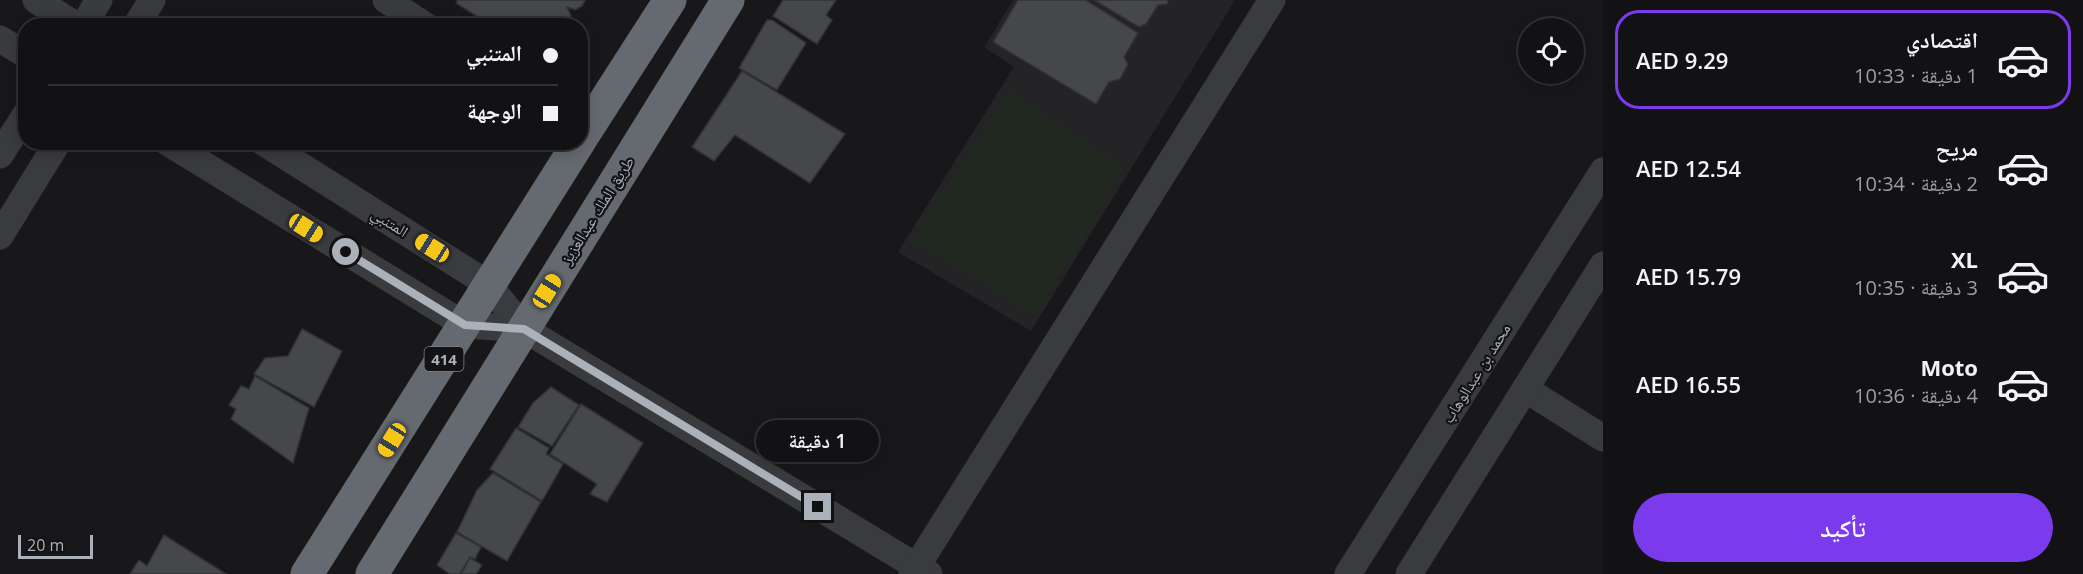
<!DOCTYPE html>
<html lang="ar">
<head>
<meta charset="utf-8">
<style>
  :root { --surface:#121214; --page:#1f2022; --text:#f1f3f6; --muted:#9c9ea0; --line:#313234; --accent:#7c3aed }
  body { margin:0; font-family:"Open Sans","Noto Naskh Arabic",sans-serif; background:var(--page); color:var(--text); direction:rtl; height:100vh; display:flex; flex-direction:column; font-size:22px; white-space:nowrap }
  * { box-sizing:border-box; margin:0 }
  p { font-size:20px; color:var(--muted) }
  .icon { flex:none; width:33px; height:33px; fill:none; stroke:currentColor; stroke-width:2; stroke-linecap:round; stroke-linejoin:round }
  .map { position:relative; flex:1; overflow:hidden; direction:ltr }
  .drawer { display:flex; flex-direction:column; background:var(--surface); width:480px }
  .drawer>* { flex:none }
  .banner { position:absolute; left:18px; top:18px; width:570px; height:132px; border-radius:24px; box-shadow:0 3px 15px #0003,0 0 0 2px var(--line); direction:rtl; display:grid; align-content:center; height:132px; padding:0 30px; background:var(--surface) }
  .fabs { position:absolute; left:1518px; top:18px; display:grid; gap:12px }
  .fabs a { display:grid; place-items:center; width:66px; height:66px; border-radius:50%; background:var(--surface); box-shadow:0 3px 15px #0003,0 0 0 2px var(--line); font-size:30px }
  .scale { position:absolute; left:18px; bottom:15px; width:75px; box-sizing:border-box; padding-left:6px; border:3px solid #abb1b9; border-top:0; font-size:16px; line-height:21px; white-space:nowrap; color:#abb1b9; -webkit-text-stroke:4px #131315; paint-order:stroke }
  .end { position:absolute; width:27px; height:27px; margin:-14px; border:8px solid #abb1b9; background:#111; box-shadow:0 0 0 3px #111 }
  .from { border-radius:50% }
  .bubble { position:absolute; height:42px; border-radius:21px; background:var(--surface); box-shadow:0 3px 15px #0003,0 0 0 2px var(--line); font-size:20px; font-weight:600; line-height:42px; text-align:center; direction:rtl }
  .car { position:absolute; width:18px; height:36px; margin:-18px -9px; border-radius:8px; box-shadow:0 0 4px 2px #0007; background:linear-gradient(#f5c518 24%,#345 0 40%,#f5c518 0 76%,#345 0 86%,#f5c518 0) }
  .banner b { display:flex; align-items:center; gap:21px; height:57px; font-size:22px }
  .banner b+b { border-top:2px solid var(--line) }
  .banner i { width:15px; height:15px; background:var(--text) }
  ul { padding:10px 0 0; list-style:none }
  li { display:flex; align-items:center; gap:18px; height:99px; margin:0 12px 9px; padding:0 18px; border:3px solid transparent; border-radius:24px }
  li div { flex:1 }
  li b { display:block; font-size:22px }
  li em { font-style:normal; font-weight:600 }
  li.selected { border-color:var(--accent) }
  li>.icon { width:54px; height:54px; stroke-width:1.5 }
  .action { display:flex; gap:12px; margin-top:auto; padding:12px 30px }
  .action a { flex:1; height:69px; border-radius:36px; background:var(--accent); color:#fff; font-size:24px; font-weight:600; line-height:69px; text-align:center }
  main { display:flex; flex:1; min-height:0 }
  .map>svg:first-child { display:block }
  .built { fill:#242427 }
  .green { fill:#202820 }
  .building { fill:#45474a; stroke:#323336; stroke-width:1.5 }
  .lines { fill:none; stroke-linecap:round; stroke-linejoin:round }
  .minor { stroke:#393b3f; stroke-width:27 }
  .highway { stroke:#656a70; stroke-width:33 }
  .route { stroke:#abb1b9; stroke-width:8 }
  .labels { text-anchor:middle; dominant-baseline:central; stroke-width:4.5; stroke-linejoin:round; paint-order:stroke }
  .shield { fill:#131315; stroke:#7d8288; stroke-width:1.5 }
  .shield-label { font-size:15px; font-weight:bold; fill:#abb1b9 }
  .street-label { font-size:16px; fill:#abb1b9; stroke:#131315 }
</style>
</head>
<body>
<main>
<section class="drawer">
<ul>
<li class="selected"><svg class="icon" aria-label="car" viewBox="0 0 24 24"><path d="M5 17H2v-5l4-1 3-4h7l3 4 3 1v5h-3M9 17h6M6 11h13"/><circle cx="7" cy="17" r="2"/><circle cx="17" cy="17" r="2"/></svg><div><b>اقتصادي</b><p>1 دقيقة · 10:33</p></div><em>AED 9.29</em></li>
<li><svg class="icon" aria-label="car" viewBox="0 0 24 24"><path d="M5 17H2v-5l4-1 3-4h7l3 4 3 1v5h-3M9 17h6M6 11h13"/><circle cx="7" cy="17" r="2"/><circle cx="17" cy="17" r="2"/></svg><div><b>مريح</b><p>2 دقيقة · 10:34</p></div><em>AED 12.54</em></li>
<li><svg class="icon" aria-label="car" viewBox="0 0 24 24"><path d="M5 17H2v-5l4-1 3-4h7l3 4 3 1v5h-3M9 17h6M6 11h13"/><circle cx="7" cy="17" r="2"/><circle cx="17" cy="17" r="2"/></svg><div><b>XL</b><p>3 دقيقة · 10:35</p></div><em>AED 15.79</em></li>
<li><svg class="icon" aria-label="car" viewBox="0 0 24 24"><path d="M5 17H2v-5l4-1 3-4h7l3 4 3 1v5h-3M9 17h6M6 11h13"/><circle cx="7" cy="17" r="2"/><circle cx="17" cy="17" r="2"/></svg><div><b>Moto</b><p>4 دقيقة · 10:36</p></div><em>AED 16.55</em></li>
</ul>
<div class="action"><a>تأكيد</a></div>
</section>
<div class="map">
<svg width="1603" height="574" viewBox="0 0 1603 574">
  <rect width="100%" height="100%" fill="#18181a"/>
  <path class="built" d="M 1013,0 L 1235,0 L 1031,331 L 898,252 L 1014,67 L 984,47 Z"/>
  <path class="green" d="M 1009,90 L 1125,168 L 1035,316 L 912,240 Z"/>
  <g class="building">
    <path d="M 458,0 L 585,0 L 582,6 L 575,10 L 567,7 L 571,16 L 566,26 L 492,26 L 456,3 Z"/>
    <path d="M 783,0 L 836,0 L 826,15 L 832,20 L 817,44 L 773,16 Z"/>
    <path d="M 1018,0 L 1086,0 L 1138,33 L 1124,57 L 1128,64 L 1120,79 L 1109,82 L 1096,104 L 993,42 Z"/>
    <path d="M 1094,0 L 1168,0 L 1167,4 L 1158,5 L 1146,24 L 1139,27 Z"/>
    <path d="M 767,20 L 772,20 L 806,43 L 777,90 L 739,68 Z"/>
    <path d="M 742,71 L 845,134 L 810,183 L 735,135 L 714,161 L 692,147 Z"/>
    <path d="M 302,329 L 342,351 L 314,407 L 254,374 L 265,358 L 288,356 Z"/>
    <path d="M 255,376 L 309,408 L 293,463 L 231,419 L 236,409 L 229,405 L 241,386 L 249,389 Z"/>
    <path d="M 551,387 L 579,405 L 552,446 L 518,427 L 533,403 Z"/>
    <path d="M 581,404 L 643,443 L 607,502 L 590,494 L 597,484 L 550,454 Z"/>
    <path d="M 516,428 L 549,448 L 546,454 L 563,464 L 542,501 L 490,469 Z"/>
    <path d="M 493,473 L 541,502 L 507,561 L 457,532 L 477,490 Z"/>
    <path d="M 456,533 L 481,547 L 475,559 L 470,557 L 460,574 L 450,574 L 437,565 Z"/>
    <path d="M 164,535 L 226,574 L 130,574 L 139,560 L 147,566 Z"/>
    <path d="M 470,558 L 482,565 L 476,574 L 461,574 Z"/>
  </g>
  <g class="lines">
    <g class="minor">
      <path d="M 36,0 L 77,26"/>
      <path d="M 386,0 L 426,26"/>
      <path d="M 83,26 L 99,0"/>
      <path d="M 136,26 L 152,0"/>
      <path d="M 0,39 L 26,55"/>
      <path d="M 167,142 L 465,325 L 524,329"/>
      <path d="M 263,142 L 488,284 L 524,329 L 929,574"/>
      <path d="M 0,155 L 26,114"/>
      <path d="M 0,236 L 58,142"/>
      <path d="M 1525,389 L 1603,438"/>
      <path d="M 912,574 L 1272,0"/>
      <path d="M 1348,574 L 1603,171"/>
      <path d="M 1409,574 L 1603,265"/>
    </g>
    <g class="highway">
      <path d="M 580,140 L 670,0"/>
      <path d="M 307,574 L 579,142"/>
      <path d="M 372,574 L 728,0"/>
    </g>
  </g>
  <g class="lines">
    <path class="route" d="M 346,252 L 465,325 L 524,329 L 818,507"/>
  </g>
  <g class="labels">
    <rect class="shield" x="424.5" y="347" width="39" height="24" rx="4.5"/>
    <g class="shield-label">
      <text x="444" y="359">414</text>
    </g>
    <g class="street-label">
      <text transform="translate(597 210) rotate(-58)">طريق الملك عبدالعزيز</text>
      <text transform="translate(390 222) rotate(32)">المتنبي</text>
      <text transform="translate(1476 373) rotate(-58)">محمد بن عبدالوهاب</text>
    </g>
  </g>
</svg>
<div class="fabs">
<a><svg class="icon" aria-label="locate" viewBox="0 0 24 24"><circle cx="12" cy="12" r="6"/><path d="M12 2v4M12 18v4M2 12h4M18 12h4"/></svg></a>
</div>
<div class="scale">20 m</div>
<i class="end from" style="left:346px;top:252px"></i>
<i class="end" style="left:818px;top:507px"></i>
<div class="bubble" style="left:756px;top:420px;width:123px">1 دقيقة</div>
<i class="car" style="left:306px;top:228px;rotate:122deg"></i>
<i class="car" style="left:432px;top:248px;rotate:302deg"></i>
<i class="car" style="left:547px;top:291px;rotate:32deg"></i>
<i class="car" style="left:392px;top:440px;rotate:212deg"></i>
<div class="banner">
<b><i class="from"></i>المتنبي</b>
<b><i></i>الوجهة</b>
</div>
</div>
</main>
</body>
</html>
